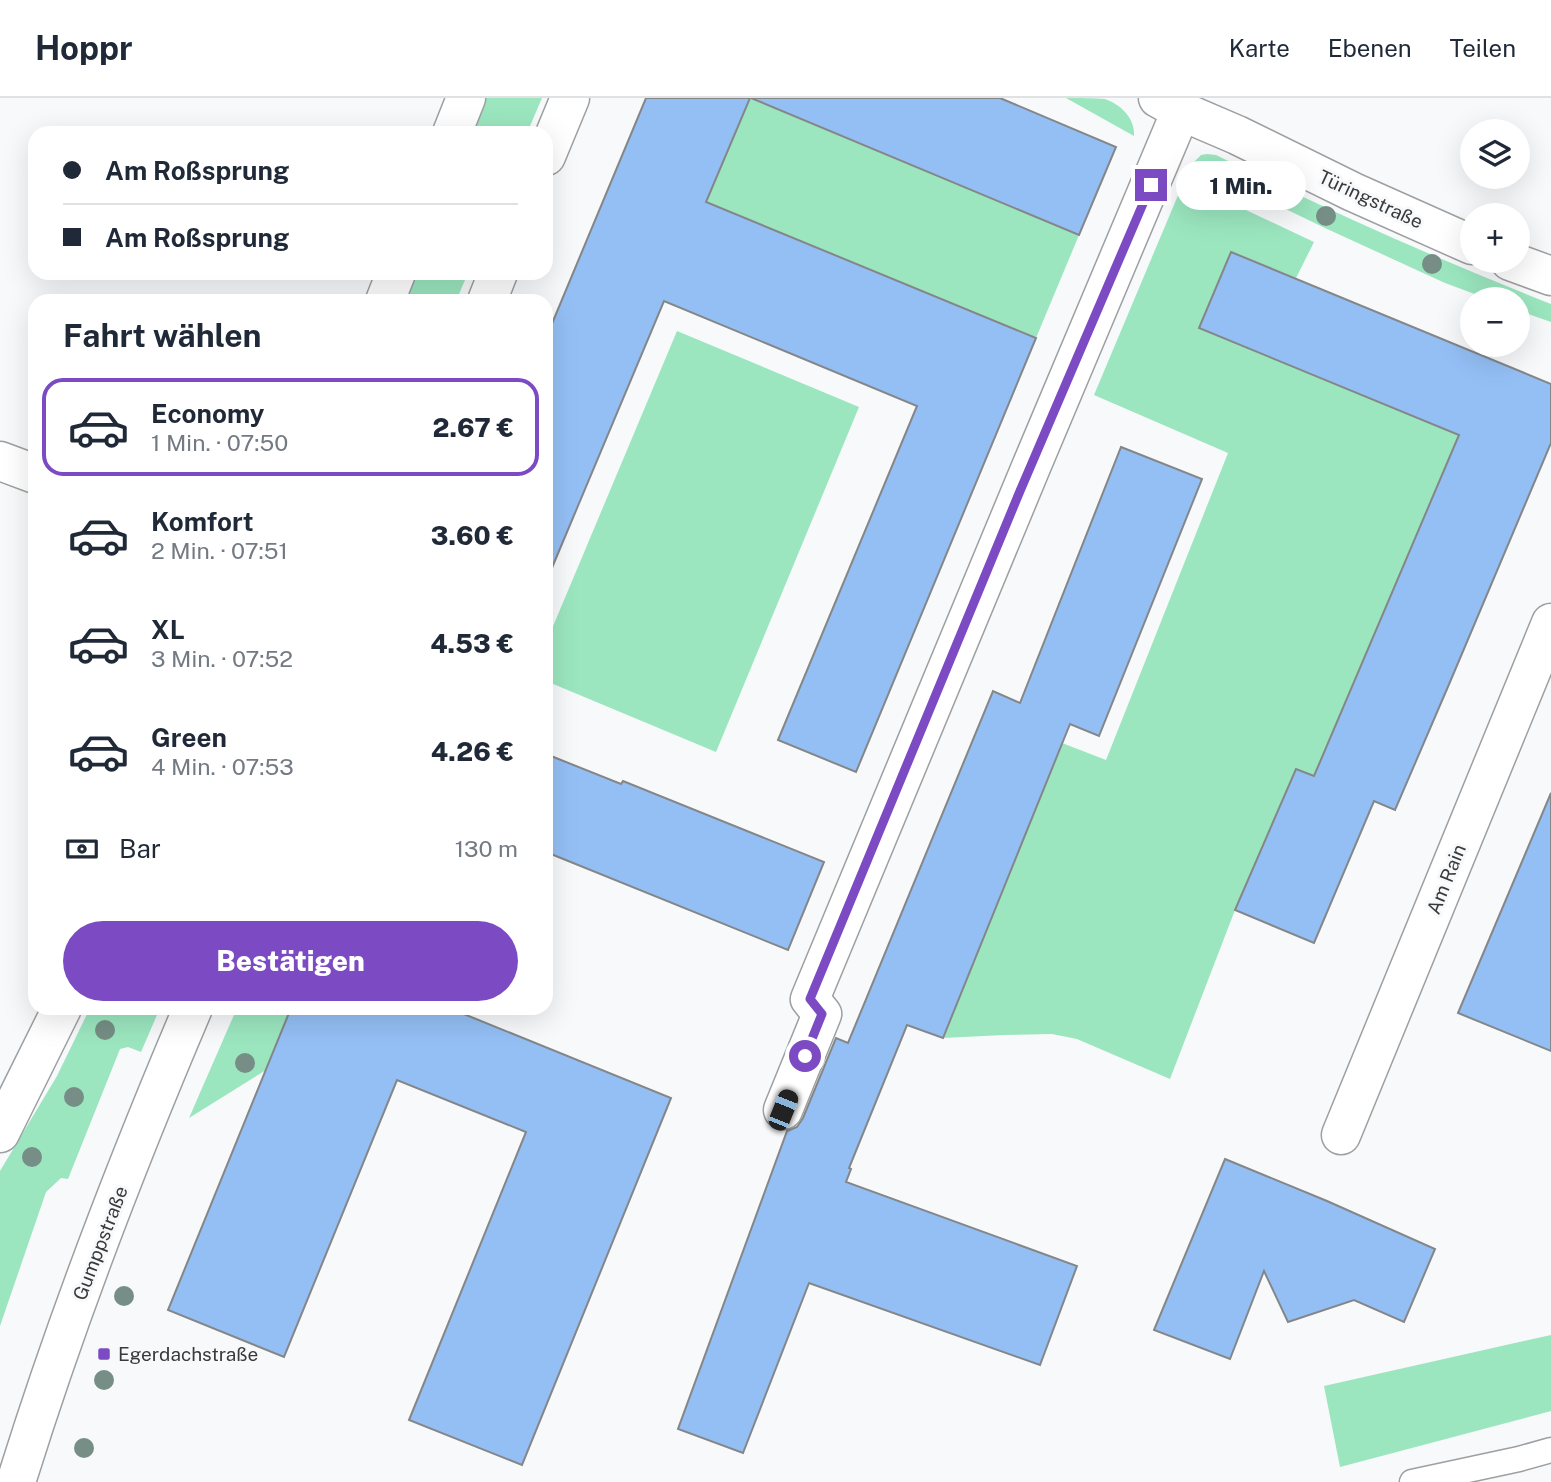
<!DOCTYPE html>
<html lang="de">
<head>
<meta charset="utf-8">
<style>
  :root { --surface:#fff; --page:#f2f2f3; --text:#1f2937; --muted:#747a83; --line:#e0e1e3; --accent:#7c4bc3 }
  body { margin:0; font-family:"Public Sans",sans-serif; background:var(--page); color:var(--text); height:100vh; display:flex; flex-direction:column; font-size:26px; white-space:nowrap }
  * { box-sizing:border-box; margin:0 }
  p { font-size:23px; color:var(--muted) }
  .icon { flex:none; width:38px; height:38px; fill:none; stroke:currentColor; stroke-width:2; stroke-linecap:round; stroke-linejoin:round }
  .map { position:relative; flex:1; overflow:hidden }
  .details { position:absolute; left:28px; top:196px; width:525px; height:721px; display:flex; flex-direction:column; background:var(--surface); border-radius:21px; box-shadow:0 7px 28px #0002 }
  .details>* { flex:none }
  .hud { position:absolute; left:28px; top:28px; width:525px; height:154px; border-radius:21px; box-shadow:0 7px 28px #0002; display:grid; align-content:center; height:154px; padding:0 35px; background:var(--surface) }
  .fabs { position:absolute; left:1460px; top:21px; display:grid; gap:14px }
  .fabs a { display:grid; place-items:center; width:70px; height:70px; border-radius:50%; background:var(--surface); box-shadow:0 7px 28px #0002; font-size:35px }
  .end { position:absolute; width:32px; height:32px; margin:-16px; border:9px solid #7c4bc3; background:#fff; box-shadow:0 0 0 4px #fff }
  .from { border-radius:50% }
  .bubble { position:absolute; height:49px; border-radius:24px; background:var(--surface); box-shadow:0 7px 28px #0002; font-size:23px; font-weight:800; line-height:49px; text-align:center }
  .car { position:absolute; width:21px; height:42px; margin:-21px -10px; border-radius:9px; box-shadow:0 0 5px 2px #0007; background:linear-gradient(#222 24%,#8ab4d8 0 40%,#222 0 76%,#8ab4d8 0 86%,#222 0) }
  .hud b { display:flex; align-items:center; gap:24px; height:66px; font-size:26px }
  .hud b+b { border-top:2px solid var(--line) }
  .hud i { width:18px; height:18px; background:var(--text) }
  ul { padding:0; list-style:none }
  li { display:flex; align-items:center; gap:21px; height:98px; margin:0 14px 10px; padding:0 21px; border:4px solid transparent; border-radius:21px }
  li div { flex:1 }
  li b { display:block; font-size:26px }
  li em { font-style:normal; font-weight:800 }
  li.on { border-color:var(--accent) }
  li>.icon { width:63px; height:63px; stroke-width:1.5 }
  h2 { padding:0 35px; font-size:32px; line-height:84px }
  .pay { display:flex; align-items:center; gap:18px; height:77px; padding:0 35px; font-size:26px }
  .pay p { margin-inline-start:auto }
  .cta { display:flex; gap:14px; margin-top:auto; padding:14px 35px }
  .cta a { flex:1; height:80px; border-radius:42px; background:var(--accent); color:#fff; font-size:28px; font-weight:800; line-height:80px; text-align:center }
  header { display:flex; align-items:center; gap:42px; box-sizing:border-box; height:98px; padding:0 35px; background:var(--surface); border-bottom:2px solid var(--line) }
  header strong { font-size:33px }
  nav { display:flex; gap:38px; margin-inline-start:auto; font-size:24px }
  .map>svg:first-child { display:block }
  .green { fill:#9be6bf }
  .building { fill:#94bff5; stroke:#848688; stroke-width:2 }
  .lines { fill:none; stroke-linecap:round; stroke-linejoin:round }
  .lane-casing { stroke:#9d9fa1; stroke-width:27 }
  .street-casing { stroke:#9d9fa1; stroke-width:41 }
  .lane { stroke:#fff; stroke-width:24 }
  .street { stroke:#fff; stroke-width:38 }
  .tree { fill:#768e85 }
  .route { stroke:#7c4bc3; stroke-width:9 }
  .poi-dot { fill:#7c4bc3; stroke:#f7f9fb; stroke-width:2.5 }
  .labels { text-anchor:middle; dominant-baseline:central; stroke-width:6; stroke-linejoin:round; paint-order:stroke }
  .street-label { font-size:19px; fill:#393a3b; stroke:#f7f9fb }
  .poi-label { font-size:19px; fill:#393a3b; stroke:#f7f9fb; text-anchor:start }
</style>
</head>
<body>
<header>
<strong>Hoppr</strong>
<nav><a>Karte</a><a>Ebenen</a><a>Teilen</a></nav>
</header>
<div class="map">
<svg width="1551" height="1384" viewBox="0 0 1551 1384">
  <rect width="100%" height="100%" fill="#f7f9fb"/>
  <g class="green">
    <path d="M 482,0 L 542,0 L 527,35 L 468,35 Z"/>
    <path d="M 749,0 L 1079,137 L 1036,240 L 706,104 Z"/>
    <path d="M 1066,0 C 1078,0 1095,0 1105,1 C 1121,7 1135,20 1134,38 Z"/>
    <path d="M 1207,56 L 1216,57 C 1325,111 1437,161 1551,206 L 1551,224 L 1517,212 L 1517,201 L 1488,201 L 1445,185 L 1325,130 L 1192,66 L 1201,57 Z"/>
    <path d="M 1184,83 L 1314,144 L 1296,180 L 1231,154 L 1199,230 L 1459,337 L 1314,678 L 1296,671 L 1235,812 L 1170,981 L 1077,941 L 1052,936 L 1004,937 L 943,940 L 1062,645 L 1106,662 L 1228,355 L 1094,297 Z"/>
    <path d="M 421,175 L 468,175 L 456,203 L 401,203 L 406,192 Z"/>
    <path d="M 677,233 L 859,309 L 716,654 L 546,583 L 546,545 Z"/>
    <path d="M 90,910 L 160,910 L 141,954 L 128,949 L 120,951 L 68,1081 L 61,1080 L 46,1094 L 0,1228 L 0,1073 L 57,978 Z"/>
    <path d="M 237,910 L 291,910 L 266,972 L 189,1020 Z"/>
    <path d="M 1551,1237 L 1551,1313 L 1340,1369 L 1324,1288 Z"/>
  </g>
  <g class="building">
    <path d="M 646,0 L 750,0 L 706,104 L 1036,240 L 856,674 L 778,642 L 917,308 L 664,203 L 546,484 L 546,240 Z"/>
    <path d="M 751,0 L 1000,0 L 1116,49 L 1079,137 Z"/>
    <path d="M 1231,154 L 1551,286 L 1551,345 L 1450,584 L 1395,712 L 1374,703 L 1314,845 L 1235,812 L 1296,671 L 1314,678 L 1459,337 L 1199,230 Z"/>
    <path d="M 1121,349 L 1202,381 L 1099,638 L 1070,626 L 943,940 L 907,927 L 849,1070 L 851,1071 L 846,1084 L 1077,1168 L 1040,1267 L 809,1185 L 743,1355 L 678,1331 L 787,1033 L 797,1029 L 803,1020 L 836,940 L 848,945 L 993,593 L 1020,605 Z"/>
    <path d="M 546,656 L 621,686 L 623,683 L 824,764 L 788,852 L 546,754 Z"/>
    <path d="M 1551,695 L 1551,953 L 1458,915 Z"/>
    <path d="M 291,910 L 449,910 L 671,1000 L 522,1367 L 409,1322 L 526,1034 L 397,982 L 284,1259 L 168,1212 Z"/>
    <path d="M 1225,1061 L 1327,1103 L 1435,1151 L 1404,1224 L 1354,1202 L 1288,1224 L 1264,1173 L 1230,1261 L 1154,1232 Z"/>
  </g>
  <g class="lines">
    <defs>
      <path id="lane" d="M 1412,1384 L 1519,1361 L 1551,1352"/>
      <g id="street">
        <path d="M 1158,0 L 1181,13 L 1237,37 L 1353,94 L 1472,147"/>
        <path d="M 452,35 L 466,0"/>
        <path d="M 546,58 L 570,0"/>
        <path d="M 1510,163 L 1551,178"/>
        <path d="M 385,203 L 396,175"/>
        <path d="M 487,203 L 498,175"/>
        <path d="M 0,363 L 35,376"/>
        <path d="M 783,1012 L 822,916 L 810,901 L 1031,369 L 1181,13"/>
        <path d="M 0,1035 L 62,910"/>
        <path d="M 1341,1037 L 1551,525"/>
        <path d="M 16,1384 C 66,1223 127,1065 193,910"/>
      </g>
    </defs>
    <use href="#lane" class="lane-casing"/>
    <use href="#street" class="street-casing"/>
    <use href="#lane" class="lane"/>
    <use href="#street" class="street"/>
  </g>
  <g class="tree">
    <circle cx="1238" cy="74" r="10"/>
    <circle cx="1326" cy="118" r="10"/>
    <circle cx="1432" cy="166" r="10"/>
    <circle cx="105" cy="932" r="10"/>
    <circle cx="245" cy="965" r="10"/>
    <circle cx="74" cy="999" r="10"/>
    <circle cx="32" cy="1059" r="10"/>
    <circle cx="124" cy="1198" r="10"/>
    <circle cx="104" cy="1282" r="10"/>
    <circle cx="84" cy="1350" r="10"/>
  </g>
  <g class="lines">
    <path class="route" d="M 805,958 L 822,916 L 810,901 L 1020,393 L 1151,87"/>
  </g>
  <rect class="poi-dot" x="97" y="1249" width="14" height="14" rx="3.5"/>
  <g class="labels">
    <g class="street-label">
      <text transform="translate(1371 101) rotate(25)">Türingstraße</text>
      <text transform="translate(1446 781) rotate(-68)">Am Rain</text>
      <text transform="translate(100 1145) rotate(-69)">Gumppstraße</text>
    </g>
    <g class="poi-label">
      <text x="118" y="1256">Egerdachstraße</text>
    </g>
  </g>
</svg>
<div class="fabs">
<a><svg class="icon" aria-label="layers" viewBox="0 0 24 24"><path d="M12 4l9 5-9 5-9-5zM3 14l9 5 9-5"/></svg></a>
<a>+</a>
<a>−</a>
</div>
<i class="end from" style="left:805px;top:958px"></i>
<i class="end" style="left:1151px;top:87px"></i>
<div class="bubble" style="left:1176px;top:63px;width:130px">1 Min.</div>
<i class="car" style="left:783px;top:1012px;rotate:22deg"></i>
<div class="hud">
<b><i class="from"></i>Am Roßsprung</b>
<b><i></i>Am Roßsprung</b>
</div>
<section class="details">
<h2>Fahrt wählen</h2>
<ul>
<li class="on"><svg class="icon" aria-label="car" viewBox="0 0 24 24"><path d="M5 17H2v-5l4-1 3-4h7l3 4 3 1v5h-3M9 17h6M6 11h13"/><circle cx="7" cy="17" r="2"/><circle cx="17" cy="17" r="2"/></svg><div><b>Economy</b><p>1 Min. · 07:50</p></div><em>2.67 €</em></li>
<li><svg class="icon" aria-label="car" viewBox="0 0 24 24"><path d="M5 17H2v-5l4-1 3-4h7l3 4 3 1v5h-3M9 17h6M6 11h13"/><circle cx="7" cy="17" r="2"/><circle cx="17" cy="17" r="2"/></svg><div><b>Komfort</b><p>2 Min. · 07:51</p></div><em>3.60 €</em></li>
<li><svg class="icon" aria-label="car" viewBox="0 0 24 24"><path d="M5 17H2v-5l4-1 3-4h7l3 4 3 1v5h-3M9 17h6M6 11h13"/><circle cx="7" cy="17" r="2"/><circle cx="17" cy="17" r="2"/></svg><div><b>XL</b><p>3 Min. · 07:52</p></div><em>4.53 €</em></li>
<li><svg class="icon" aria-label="car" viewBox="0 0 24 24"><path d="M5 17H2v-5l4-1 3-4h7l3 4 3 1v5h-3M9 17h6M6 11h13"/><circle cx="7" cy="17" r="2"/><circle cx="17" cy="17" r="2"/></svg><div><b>Green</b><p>4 Min. · 07:53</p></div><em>4.26 €</em></li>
</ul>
<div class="pay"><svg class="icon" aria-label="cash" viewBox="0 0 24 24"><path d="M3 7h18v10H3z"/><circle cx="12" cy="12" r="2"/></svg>Bar<p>130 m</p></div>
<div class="cta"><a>Bestätigen</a></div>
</section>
</div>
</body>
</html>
